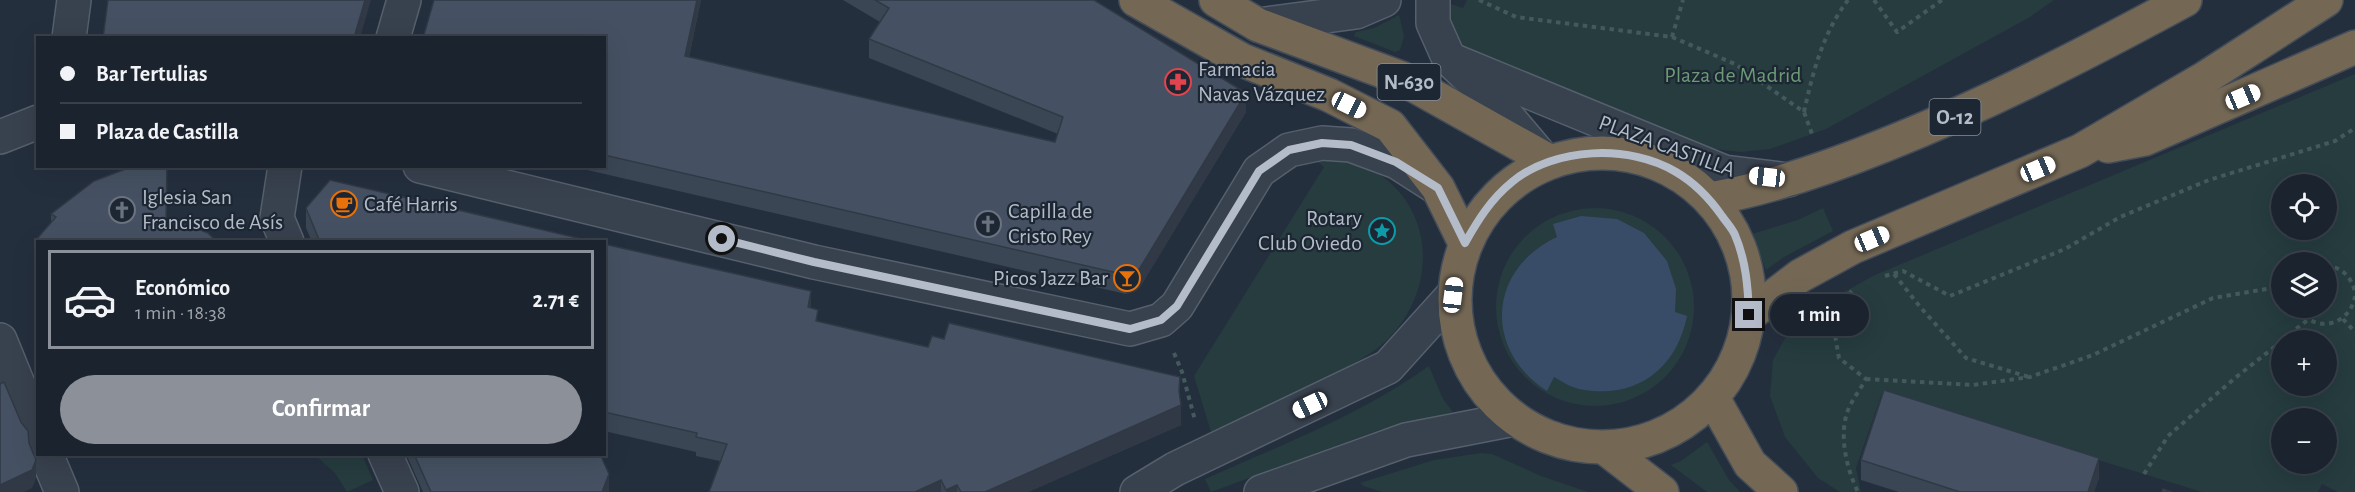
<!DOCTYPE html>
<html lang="es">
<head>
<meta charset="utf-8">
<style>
  :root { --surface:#1b232e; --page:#282f3a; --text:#f1f3f6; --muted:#a0a4aa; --line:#39404a; --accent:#8c9099 }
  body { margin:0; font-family:"Alegreya Sans",sans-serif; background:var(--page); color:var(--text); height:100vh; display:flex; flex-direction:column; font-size:22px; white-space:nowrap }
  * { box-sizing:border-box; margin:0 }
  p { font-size:20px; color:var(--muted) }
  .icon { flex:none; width:33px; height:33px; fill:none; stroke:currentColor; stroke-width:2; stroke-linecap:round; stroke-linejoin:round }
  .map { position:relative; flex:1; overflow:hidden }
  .panel { position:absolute; left:36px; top:240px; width:570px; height:216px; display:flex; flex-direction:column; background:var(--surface); border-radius:0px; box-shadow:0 6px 24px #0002,0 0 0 2px var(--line) }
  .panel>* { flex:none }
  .hud { position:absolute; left:36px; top:36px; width:570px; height:132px; border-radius:0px; box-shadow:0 6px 24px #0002,0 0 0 2px var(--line); display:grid; align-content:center; height:132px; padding:0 24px; background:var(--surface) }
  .fabs { position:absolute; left:2271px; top:174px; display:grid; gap:12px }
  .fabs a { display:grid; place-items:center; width:66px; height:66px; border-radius:50%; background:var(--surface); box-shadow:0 6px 24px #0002,0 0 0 2px var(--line); font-size:30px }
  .end { position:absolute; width:27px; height:27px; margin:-14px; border:8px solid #b4bcc9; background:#111; box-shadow:0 0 0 3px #111 }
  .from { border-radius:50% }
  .bubble { position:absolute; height:42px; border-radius:21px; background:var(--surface); box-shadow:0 6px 24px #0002,0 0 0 2px var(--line); font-size:20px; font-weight:700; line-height:42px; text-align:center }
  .car { position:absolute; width:18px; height:36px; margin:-18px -9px; border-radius:8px; box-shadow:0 0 4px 2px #0007; background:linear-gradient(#fff 24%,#345 0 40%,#fff 0 76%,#345 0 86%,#fff 0) }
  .hud b { display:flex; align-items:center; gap:21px; height:57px; font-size:22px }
  .hud b+b { border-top:2px solid var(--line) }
  .hud i { width:15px; height:15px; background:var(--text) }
  ul { padding:10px 0 0; list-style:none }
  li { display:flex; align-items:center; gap:18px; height:99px; margin:0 12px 9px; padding:0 12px; border:3px solid transparent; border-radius:0px }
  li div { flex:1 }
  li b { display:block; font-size:22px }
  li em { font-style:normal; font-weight:700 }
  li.on { border-color:var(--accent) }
  li>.icon { width:54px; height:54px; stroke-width:1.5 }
  .action { display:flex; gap:12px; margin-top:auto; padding:12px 24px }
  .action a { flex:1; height:69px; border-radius:36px; background:var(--accent); color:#fff; font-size:24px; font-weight:700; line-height:69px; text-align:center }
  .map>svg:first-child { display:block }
  .green { fill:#263c3f; fill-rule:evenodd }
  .water { fill:#394c67 }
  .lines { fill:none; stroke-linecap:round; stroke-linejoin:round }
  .minor-casing { stroke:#565f6c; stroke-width:36 }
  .highway-casing { stroke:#434c59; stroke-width:36 }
  .path { stroke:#44595c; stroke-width:4; stroke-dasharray:4.5 4.5; stroke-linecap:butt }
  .minor { stroke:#38414e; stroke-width:33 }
  .highway { stroke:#746855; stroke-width:33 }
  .wall { fill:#3b4654 }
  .shaded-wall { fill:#303945 }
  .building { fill:#455162; stroke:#303945; stroke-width:1.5 }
  .route { stroke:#b4bcc9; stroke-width:8 }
  .labels { text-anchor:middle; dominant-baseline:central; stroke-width:4.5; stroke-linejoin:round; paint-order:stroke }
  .shield { fill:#1d2633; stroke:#878f9c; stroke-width:1.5 }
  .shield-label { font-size:21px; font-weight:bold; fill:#b4bcc9 }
  .poi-label { font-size:22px; fill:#b4bcc9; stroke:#1d2633; text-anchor:start }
  .park-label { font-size:22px; fill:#6b9a76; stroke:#1d2633 }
  .street-label { font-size:22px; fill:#b4bcc9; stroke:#1d2633 }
</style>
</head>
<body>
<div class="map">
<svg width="2355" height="492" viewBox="0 0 2355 492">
  <rect width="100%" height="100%" fill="#242f3e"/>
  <g class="green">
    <path d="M 1467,0 L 2054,0 L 2030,17 L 1826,129 L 1770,149 L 1741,152 L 1714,149 L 1475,58 C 1456,42 1448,30 1451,4 L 1463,8 Z"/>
    <path d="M 1399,15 L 1404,36 L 1400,50 L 1395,52 L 1354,36 L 1356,32 L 1374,28 Z"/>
    <path d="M 2355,74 L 2355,492 L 2338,492 L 2322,484 L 2318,492 L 2202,492 L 1882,393 L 1856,468 L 1861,492 L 1840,492 L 1818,478 L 1785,437 L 1770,396 L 1773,360 L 1792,325 L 1831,299 L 1875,275 ZM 2282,184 L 2326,184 L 2326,230 L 2282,230 ZM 2282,262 L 2326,262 L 2326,308 L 2282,308 ZM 2282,340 L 2326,340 L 2326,386 L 2282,386 ZM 2282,418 L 2326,418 L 2326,464 L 2282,464 Z"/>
    <path d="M 1311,157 C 1352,158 1390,170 1411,209 C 1435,254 1421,308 1385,342 C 1366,359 1341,370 1318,382 C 1283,399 1247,417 1211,432 L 1194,376 L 1324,167 Z"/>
    <circle cx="1595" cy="307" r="99"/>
    <path d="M 1823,208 L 1833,231 L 1784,257 L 1766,270 L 1752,234 L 1798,220 Z"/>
    <path d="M 1429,366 L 1443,399 L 1453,412 L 1379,430 L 1211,492 L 1205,479 C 1282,445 1360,415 1429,366 Z"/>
    <path d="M 1707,442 L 1729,480 L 1740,492 L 1707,492 L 1671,465 L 1681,461 Z"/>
    <path d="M 1481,453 L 1492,454 L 1541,476 L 1588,492 L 1382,492 L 1364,486 L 1360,483 L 1434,460 Z"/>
    <path d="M 315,455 L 362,455 L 373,480 L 347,492 L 335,473 Z"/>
  </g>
  <path class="water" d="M 1581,216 L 1617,219 L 1644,233 L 1667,261 L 1676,289 L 1675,312 L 1687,316 C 1676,371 1634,400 1579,389 C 1570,387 1561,381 1554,377 L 1547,391 C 1483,350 1488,269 1557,237 L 1553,224 Z"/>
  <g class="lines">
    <defs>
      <g id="minor">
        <path d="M 1433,0 L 1433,23 L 1449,59 L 1494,101 L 1538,153"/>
        <path d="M 1258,25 L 1356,12 L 1384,0"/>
        <path d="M 69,38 L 74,0"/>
        <path d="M 393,38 L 404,0"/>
        <path d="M 1449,59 L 1724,172 L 1788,180"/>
        <path d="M 0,137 L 38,122"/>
        <path d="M 285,166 L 277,218 L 287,242"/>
        <path d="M 420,166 L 814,262 L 1130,329 L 1161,320 L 1177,306 L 1259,171 L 1289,150 L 1322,143 L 1351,145 L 1397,162 L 1436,187"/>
        <path d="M 0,340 L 38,433"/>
        <path d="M 46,454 L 62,492"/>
        <path d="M 385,454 L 402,492"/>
        <path d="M 1137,492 L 1175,469 L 1388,367 L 1453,295"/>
        <path d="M 1261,492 L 1406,440 L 1514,419"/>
      </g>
      <g id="highway">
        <path d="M 1136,0 L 1242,60 L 1329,95 L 1390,126 L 1438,188 L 1465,243"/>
        <path d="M 1216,0 L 1258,25 L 1401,78 L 1549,161"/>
        <path d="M 2108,146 L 2145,139 L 2355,47"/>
        <circle cx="1602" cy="300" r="147"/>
        <path d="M 1710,199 C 1771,188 1828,168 1885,145 C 1988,104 2087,53 2185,0"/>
        <path d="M 1749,315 L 1800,276 L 1853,247 L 2080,151 L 2205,78 L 2326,0"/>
        <path d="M 1713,398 L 1750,464 L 1781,492"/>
        <path d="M 1605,448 L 1662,492"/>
      </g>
    </defs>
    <use href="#minor" class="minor-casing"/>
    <use href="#highway" class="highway-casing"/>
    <g class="path">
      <path d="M 1479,0 L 1516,17 L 1672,37 L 1735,64 L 1804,112 L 1812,134"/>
      <path d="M 1874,0 L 1897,32 L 1942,0"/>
      <path d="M 1672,37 L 1683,0"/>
      <path d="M 1804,112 C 1813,71 1823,33 1848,0"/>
      <path d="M 2326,265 C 2342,268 2351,276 2355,292"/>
      <path d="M 1894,274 L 1921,308 L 1966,358 L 2029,377"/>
      <path d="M 1885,276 L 1903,271 L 1950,296 L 2065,249 L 2120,217 L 2209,180 L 2335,141 L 2355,128"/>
      <path d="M 1852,291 L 1831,313 L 1839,358 L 1866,379 C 1860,390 1851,401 1847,413 C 1839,437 1847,470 1858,492"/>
      <path d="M 2299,308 C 2314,335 2351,325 2355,296"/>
      <path d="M 2343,319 L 2355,332"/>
      <path d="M 2282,340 L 2309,319"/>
      <path d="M 1174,353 L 1182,372 L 1195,420"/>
      <path d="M 1866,379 L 1973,385 L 2030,377 L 2093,355 L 2213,298 L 2267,289 L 2282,289"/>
      <path d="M 2144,474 L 2168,436 L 2235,378 L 2282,341"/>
    </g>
    <use href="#minor" class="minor"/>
    <use href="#highway" class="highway"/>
  </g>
  <g class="wall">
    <path d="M 434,0 L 701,0 L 689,57 L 1055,142 L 1058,134 L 869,58 L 869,39 L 880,22 L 843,0 L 1094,0 L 1246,112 L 1140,287 L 1136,291 L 1126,294 L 570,166 L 604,166 L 604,38 Z"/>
    <path d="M 94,181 L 38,242 L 38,261 L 35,259 L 35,241 L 51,222 L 51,214 Z"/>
    <path d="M 306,208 L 595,242 L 312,242 L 306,228 Z"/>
    <path d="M 604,244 L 811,308 L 818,321 L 928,347 L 944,339 L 1180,399 L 1181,425 L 1028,492 L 709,492 L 720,461 L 696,456 L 696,452 L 604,431 Z"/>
    <path d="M 406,454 L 600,454 L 609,492 L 423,492 Z"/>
    <path d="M 1861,460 L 2099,478 L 2094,492 L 1899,492 L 1861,480 Z"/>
  </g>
  <g class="shaded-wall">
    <path d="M 365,0 L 371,0 L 360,38 L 354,38 Z"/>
    <path d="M 697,0 L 701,0 L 685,75 L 685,56 Z"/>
    <path d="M 1246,93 L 1246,112 L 1140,287 L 1136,291 L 1126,294 L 1126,275 Z"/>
    <path d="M 811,291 L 811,311 L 808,307 Z"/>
    <path d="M 1180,377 L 1179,406 L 1181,405 L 1181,425 L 1028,492 L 985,492 L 1179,391 Z"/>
    <path d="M 2099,458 L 2099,478 L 2094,492 L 2088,492 Z"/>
    <path d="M 36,460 L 36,479 L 32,488 L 24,492 L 0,492 L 0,485 Z"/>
    <path d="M 609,474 L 609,492 L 602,492 Z"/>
    <path d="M 941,480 L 941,492 L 915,492 Z"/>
    <path d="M 957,485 L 957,492 L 946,492 L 946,490 Z"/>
  </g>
  <g class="building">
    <path d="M 108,0 L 365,0 L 354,38 L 103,38 Z"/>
    <path d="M 434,0 L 697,0 L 685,56 L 1055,142 L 1063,117 L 869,39 L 889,8 L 875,0 L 1094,0 L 1246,93 L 1140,268 L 1136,272 L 1126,275 L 604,155 L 604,38 L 423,38 Z"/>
    <path d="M 142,166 L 167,166 L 166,220 L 190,226 L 208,233 L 217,242 L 38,242 L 38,243 L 35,241 L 56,217 L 51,214 L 94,181 L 128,168 Z"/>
    <path d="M 330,180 L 595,242 L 320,242 L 306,208 Z"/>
    <path d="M 604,244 L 811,291 L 808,307 L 818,310 L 816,321 L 928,347 L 932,336 L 944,339 L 949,323 L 1180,377 L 1179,391 L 1181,405 L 985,492 L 961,492 L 957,485 L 946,490 L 941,480 L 915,492 L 709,492 L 727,444 L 696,437 L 697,433 L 604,412 Z"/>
    <path d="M 4,382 L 21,422 L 28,431 L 29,443 L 36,460 L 32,470 L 0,485 L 0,384 Z"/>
    <path d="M 1884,390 L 2099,458 L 2088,492 L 1960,492 L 1861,460 Z"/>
    <path d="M 414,454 L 600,454 L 609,474 L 602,492 L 431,492 Z"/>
    <path d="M 2163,489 L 2172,492 L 2162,492 Z"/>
  </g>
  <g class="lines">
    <path class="route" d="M 722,239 L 814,262 L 1130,329 L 1161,320 L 1177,306 L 1259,171 L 1289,150 L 1322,143 L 1351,145 L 1396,162 L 1438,188 L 1465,243 C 1478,220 1491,199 1512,182 C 1554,147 1630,144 1676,172 C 1695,183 1710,199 1722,216 C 1726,222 1732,228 1735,235 C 1746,261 1748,287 1749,315"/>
  </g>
  <defs>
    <symbol id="pharmacy-ring" viewBox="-11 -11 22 22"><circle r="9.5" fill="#1d2633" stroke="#e0444e" stroke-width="1.5"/><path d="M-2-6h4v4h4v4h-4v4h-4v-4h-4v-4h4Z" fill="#e0444e"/></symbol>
    <symbol id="cafe-ring" viewBox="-11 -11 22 22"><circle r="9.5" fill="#1d2633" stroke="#e8710a" stroke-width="1.5"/><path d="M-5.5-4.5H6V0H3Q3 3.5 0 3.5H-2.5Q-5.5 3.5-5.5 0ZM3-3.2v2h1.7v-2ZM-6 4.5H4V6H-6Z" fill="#e8710a"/></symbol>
    <symbol id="church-ring" viewBox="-11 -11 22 22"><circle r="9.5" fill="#1d2633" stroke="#6b7280" stroke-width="1.5"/><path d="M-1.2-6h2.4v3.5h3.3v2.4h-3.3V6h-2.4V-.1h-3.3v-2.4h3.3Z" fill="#6b7280"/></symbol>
    <symbol id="sight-ring" viewBox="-11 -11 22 22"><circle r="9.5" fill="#1d2633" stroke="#0f9aa8" stroke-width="1.5"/><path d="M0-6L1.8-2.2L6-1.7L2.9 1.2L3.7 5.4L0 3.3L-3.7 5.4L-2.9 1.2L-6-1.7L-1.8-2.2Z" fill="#0f9aa8"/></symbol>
    <symbol id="bar-ring" viewBox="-11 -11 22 22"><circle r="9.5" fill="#1d2633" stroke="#e8710a" stroke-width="1.5"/><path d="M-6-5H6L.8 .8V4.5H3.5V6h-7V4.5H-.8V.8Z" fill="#e8710a"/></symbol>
  </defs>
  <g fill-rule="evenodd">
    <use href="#pharmacy-ring" x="1163" y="67" width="30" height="30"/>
    <use href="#cafe-ring" x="329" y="189" width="30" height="30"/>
    <use href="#church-ring" x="107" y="195" width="30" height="30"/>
    <use href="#church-ring" x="973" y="209" width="30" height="30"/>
    <use href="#sight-ring" x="1367" y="216" width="30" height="30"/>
    <use href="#bar-ring" x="1112" y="263" width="30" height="30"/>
  </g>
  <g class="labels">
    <g class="shield">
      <rect x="1377.5" y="64" width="63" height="36" rx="4.5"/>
      <rect x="1929.5" y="99" width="51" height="36" rx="4.5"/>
    </g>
    <g class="shield-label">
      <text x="1409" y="82">N-630</text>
      <text x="1955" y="117">O-12</text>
    </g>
    <g class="poi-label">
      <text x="1198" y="69">Farmacia<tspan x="1198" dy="25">Navas Vázquez</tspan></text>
      <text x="142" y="197">Iglesia San<tspan x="142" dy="25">Francisco de Asís</tspan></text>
      <text x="364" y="204">Café Harris</text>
      <text x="1008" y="211">Capilla de<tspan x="1008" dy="25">Cristo Rey</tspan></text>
      <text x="1362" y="218" text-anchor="end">Rotary<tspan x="1362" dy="25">Club Oviedo</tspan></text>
      <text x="1108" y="278" text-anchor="end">Picos Jazz Bar</text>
    </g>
    <g class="park-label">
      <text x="1733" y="75">Plaza de Madrid</text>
    </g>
    <g class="street-label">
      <text transform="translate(1667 146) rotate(20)">PLAZA CASTILLA</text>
    </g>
  </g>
</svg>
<div class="fabs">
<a><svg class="icon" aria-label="locate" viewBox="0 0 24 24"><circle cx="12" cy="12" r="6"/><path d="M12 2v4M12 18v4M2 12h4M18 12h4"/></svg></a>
<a><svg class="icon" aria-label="layers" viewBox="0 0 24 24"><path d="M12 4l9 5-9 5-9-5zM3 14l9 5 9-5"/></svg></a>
<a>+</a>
<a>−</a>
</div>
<i class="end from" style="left:722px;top:239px"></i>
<i class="end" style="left:1749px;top:315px"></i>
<div class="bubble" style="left:1770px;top:294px;width:99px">1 min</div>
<i class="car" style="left:2243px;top:97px;rotate:67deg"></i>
<i class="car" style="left:1349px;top:105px;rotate:116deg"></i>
<i class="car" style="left:2038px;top:169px;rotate:67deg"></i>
<i class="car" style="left:1767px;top:177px;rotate:277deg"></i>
<i class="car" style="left:1872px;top:239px;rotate:67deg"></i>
<i class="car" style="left:1453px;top:295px;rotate:7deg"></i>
<i class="car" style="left:1310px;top:405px;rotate:245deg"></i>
<div class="hud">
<b><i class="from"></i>Bar Tertulias</b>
<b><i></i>Plaza de Castilla</b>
</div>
<section class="panel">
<ul>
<li class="on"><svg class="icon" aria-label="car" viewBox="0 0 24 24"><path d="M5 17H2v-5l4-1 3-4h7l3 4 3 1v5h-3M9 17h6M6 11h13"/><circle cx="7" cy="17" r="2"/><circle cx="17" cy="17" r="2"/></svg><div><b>Económico</b><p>1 min · 18:38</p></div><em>2.71 €</em></li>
</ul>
<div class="action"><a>Confirmar</a></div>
</section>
</div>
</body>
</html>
